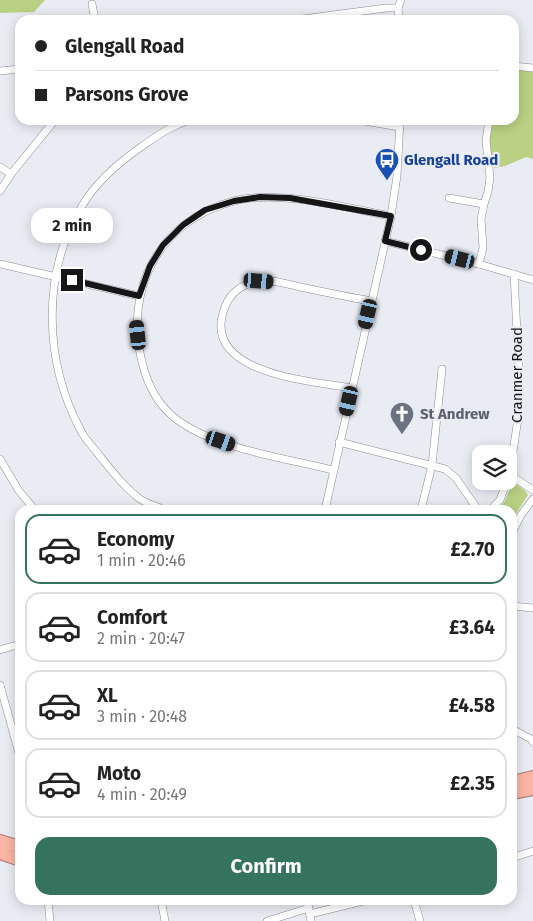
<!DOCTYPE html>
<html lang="en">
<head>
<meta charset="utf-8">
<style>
  :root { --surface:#fff; --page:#f2f2f2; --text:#222; --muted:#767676; --line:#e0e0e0; --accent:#36735f }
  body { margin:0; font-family:"Fira Sans",sans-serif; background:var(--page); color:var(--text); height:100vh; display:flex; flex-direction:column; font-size:19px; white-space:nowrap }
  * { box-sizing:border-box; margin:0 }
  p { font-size:16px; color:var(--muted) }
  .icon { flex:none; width:28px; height:28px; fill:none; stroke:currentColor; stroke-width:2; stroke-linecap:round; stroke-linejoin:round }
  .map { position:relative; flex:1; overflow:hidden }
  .sheet { position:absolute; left:15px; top:505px; width:502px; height:400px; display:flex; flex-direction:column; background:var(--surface); border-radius:15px; box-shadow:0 2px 12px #0003 }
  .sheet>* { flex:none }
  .top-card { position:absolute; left:15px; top:15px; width:504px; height:110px; border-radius:15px; box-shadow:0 2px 12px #0003; display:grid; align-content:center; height:110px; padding:0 20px; background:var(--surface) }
  .controls { position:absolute; left:472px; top:445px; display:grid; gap:10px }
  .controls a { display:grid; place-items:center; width:45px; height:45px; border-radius:10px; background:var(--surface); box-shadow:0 2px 12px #0003; font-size:25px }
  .end { position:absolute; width:22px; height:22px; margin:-11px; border:6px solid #161619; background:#fff; box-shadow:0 0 0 2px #fff }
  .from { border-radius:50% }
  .bubble { position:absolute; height:35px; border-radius:15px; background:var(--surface); box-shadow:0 2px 12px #0003; font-size:16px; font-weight:700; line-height:35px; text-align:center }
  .car { position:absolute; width:15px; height:30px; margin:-15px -8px; border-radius:6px; box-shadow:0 0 4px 1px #0007; background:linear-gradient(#222 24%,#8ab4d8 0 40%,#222 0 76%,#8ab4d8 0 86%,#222 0) }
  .top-card b { display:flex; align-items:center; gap:18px; height:48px; font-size:19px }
  .top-card b+b { border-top:1px solid var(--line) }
  .top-card i { width:12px; height:12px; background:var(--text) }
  ul { padding:9px 0 0; list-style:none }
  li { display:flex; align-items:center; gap:15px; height:70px; margin:0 10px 8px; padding:0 10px; border:2px solid var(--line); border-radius:15px }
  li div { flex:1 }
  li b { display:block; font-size:19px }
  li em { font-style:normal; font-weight:700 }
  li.active { border-color:var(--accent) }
  li>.icon { width:45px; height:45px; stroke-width:1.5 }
  .primary-button { display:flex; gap:10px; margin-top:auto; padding:10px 20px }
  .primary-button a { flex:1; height:58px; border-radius:15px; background:var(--accent); color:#fff; font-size:20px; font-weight:700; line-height:58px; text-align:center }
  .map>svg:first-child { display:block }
  .green { fill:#bad183 }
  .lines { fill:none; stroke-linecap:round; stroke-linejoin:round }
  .street-casing { stroke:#8a8c93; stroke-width:8 }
  .highway-casing { stroke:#ab7d74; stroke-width:14 }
  .street { stroke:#fff; stroke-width:7 }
  .highway { stroke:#fbb5a5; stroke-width:12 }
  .route { stroke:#161619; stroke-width:6 }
  .labels { text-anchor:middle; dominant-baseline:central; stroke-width:4.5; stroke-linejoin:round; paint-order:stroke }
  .transit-label { font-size:15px; font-weight:bold; fill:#164399; stroke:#eaecf4; text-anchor:start }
  .street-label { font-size:15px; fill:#161619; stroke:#eaecf4 }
  .worship-label { font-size:15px; font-weight:bold; fill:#5b616d; stroke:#eaecf4; text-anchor:start }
</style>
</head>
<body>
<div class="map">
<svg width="533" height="921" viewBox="0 0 533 921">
  <rect width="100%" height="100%" fill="#eaecf4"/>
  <g class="green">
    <path d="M 0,0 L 45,0 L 34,12 L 0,13 Z"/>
    <path d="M 514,69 L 533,72 L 533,159 L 526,157 L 505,166 L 494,168 L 489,143 L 493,120 L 514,120 Z"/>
    <path d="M 512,484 C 517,484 526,490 528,495 L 513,518 L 512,510 L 498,510 L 505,501 Z"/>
  </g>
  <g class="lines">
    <defs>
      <g id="street">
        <path d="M 92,4 L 95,20"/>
        <path d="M 295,20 L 386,8 L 398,8"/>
        <path d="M 399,20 L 398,8 L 401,0"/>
        <path d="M 514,66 L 533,68"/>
        <path d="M 0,71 L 20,69"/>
        <path d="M 358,120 L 400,127"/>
        <path d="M 0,167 L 11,174"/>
        <path d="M 0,191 L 11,174 L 55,120"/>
        <path d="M 449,198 L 484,204"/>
        <path d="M 385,241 L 479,264 L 533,280"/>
        <path d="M 0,264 L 139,296"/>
        <path d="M 479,264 L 483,248 L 481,219 L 484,204 L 488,192 L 490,177 L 486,141 L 489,120"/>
        <path d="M 352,388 C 312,381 198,374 225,307 C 230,293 243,283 259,281 C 272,279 287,284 300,287 C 324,292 348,297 371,301"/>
        <path d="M 339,442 L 445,469 L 456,478 L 478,510"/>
        <path d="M 0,459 L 19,491 L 35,510"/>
        <path d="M 333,470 C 285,458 216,449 176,419 C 158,405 147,383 142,362 C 124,289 159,220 234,201 C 279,189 345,208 391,216"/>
        <path d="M 510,475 L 533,490"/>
        <path d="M 509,478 L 519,412 L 519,372 L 514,274"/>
        <path d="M 164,510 C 157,506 147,504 140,499 C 124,487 111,470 99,455 C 93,447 85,439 81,431 C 44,362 41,273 82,206 C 96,182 118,163 141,147 C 157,136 170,126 190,120"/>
        <path d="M 325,510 L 391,216 L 397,176 L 400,120"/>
        <path d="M 421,510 L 432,465 L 442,369"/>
        <path d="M 490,510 L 500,500 L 507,481"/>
        <path d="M 512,533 L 521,515 L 533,499"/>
        <path d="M 512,606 L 533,608"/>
        <path d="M 0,650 L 20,644"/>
        <path d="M 0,685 L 20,757"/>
        <path d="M 512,729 L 531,739 L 533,742"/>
        <path d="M 512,858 L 533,851"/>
        <path d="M 48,900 L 50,921"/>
        <path d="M 161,900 L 165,921"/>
        <path d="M 307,900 L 311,921"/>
        <path d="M 414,900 L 420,921"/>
        <path d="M 310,914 L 367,900"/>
        <path d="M 267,921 L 309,908"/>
      </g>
      <g id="highway">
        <path d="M 512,782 L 533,777"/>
        <path d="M 512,793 L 533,789"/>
        <path d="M 0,841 L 20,847"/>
        <path d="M 0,853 L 20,860"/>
      </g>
    </defs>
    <use href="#street" class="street-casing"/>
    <use href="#highway" class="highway-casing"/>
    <use href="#street" class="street"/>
    <use href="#highway" class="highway"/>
  </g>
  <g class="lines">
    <path class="route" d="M 72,280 L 139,296 L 150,266 L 163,245 L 183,225 L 205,210 L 234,201 L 260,197 L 290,198 L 391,216 L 385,241 L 421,250"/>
  </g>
  <defs>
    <symbol id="bus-pin" viewBox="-11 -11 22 30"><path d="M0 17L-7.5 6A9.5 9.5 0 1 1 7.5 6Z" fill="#1a4fb4" stroke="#eaecf4"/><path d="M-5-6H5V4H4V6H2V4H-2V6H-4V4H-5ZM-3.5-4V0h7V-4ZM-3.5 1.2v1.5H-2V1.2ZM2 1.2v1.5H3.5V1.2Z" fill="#fff"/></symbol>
    <symbol id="church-pin" viewBox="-11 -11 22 30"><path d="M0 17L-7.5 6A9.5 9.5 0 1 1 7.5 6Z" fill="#6b7280" stroke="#eaecf4"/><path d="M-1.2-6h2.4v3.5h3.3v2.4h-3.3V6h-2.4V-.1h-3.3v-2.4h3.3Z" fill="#fff"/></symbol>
  </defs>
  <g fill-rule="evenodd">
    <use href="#bus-pin" x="373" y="146" width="28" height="38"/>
    <use href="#church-pin" x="388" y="400" width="28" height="38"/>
  </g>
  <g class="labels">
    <g class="transit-label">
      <text x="404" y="160">Glengall Road</text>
    </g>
    <g class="street-label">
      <text transform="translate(517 375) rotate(-90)">Cranmer Road</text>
    </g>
    <g class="worship-label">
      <text x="420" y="414">St Andrew</text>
    </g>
  </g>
</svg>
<div class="controls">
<a><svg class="icon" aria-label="layers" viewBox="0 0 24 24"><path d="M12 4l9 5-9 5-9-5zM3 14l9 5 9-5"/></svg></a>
</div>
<i class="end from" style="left:421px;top:250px"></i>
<i class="end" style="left:72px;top:280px"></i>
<div class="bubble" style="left:31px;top:208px;width:82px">2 min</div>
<i class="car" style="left:460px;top:259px;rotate:284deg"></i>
<i class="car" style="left:259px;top:281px;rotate:94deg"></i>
<i class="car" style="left:368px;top:314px;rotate:193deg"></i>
<i class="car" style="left:138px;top:335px;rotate:354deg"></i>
<i class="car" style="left:349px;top:401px;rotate:193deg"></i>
<i class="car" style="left:221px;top:441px;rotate:109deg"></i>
<div class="top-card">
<b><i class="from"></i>Glengall Road</b>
<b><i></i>Parsons Grove</b>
</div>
<section class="sheet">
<ul>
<li class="active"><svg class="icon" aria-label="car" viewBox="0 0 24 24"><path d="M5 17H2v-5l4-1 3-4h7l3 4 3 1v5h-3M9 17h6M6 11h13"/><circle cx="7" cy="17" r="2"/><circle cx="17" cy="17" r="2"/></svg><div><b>Economy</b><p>1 min · 20:46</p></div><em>£2.70</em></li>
<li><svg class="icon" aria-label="car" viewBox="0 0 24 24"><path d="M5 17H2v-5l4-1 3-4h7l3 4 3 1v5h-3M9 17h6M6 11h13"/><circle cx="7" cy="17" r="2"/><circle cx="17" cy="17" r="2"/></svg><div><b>Comfort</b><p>2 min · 20:47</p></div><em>£3.64</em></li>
<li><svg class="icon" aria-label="car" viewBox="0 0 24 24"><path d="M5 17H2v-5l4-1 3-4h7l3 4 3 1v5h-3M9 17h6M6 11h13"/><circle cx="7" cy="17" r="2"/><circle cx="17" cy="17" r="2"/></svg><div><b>XL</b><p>3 min · 20:48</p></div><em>£4.58</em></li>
<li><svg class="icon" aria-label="car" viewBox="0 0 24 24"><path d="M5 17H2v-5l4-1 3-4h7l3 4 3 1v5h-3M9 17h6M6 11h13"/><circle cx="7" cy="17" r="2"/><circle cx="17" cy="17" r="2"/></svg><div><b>Moto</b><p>4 min · 20:49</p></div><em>£2.35</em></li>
</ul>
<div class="primary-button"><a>Confirm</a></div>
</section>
</div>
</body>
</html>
